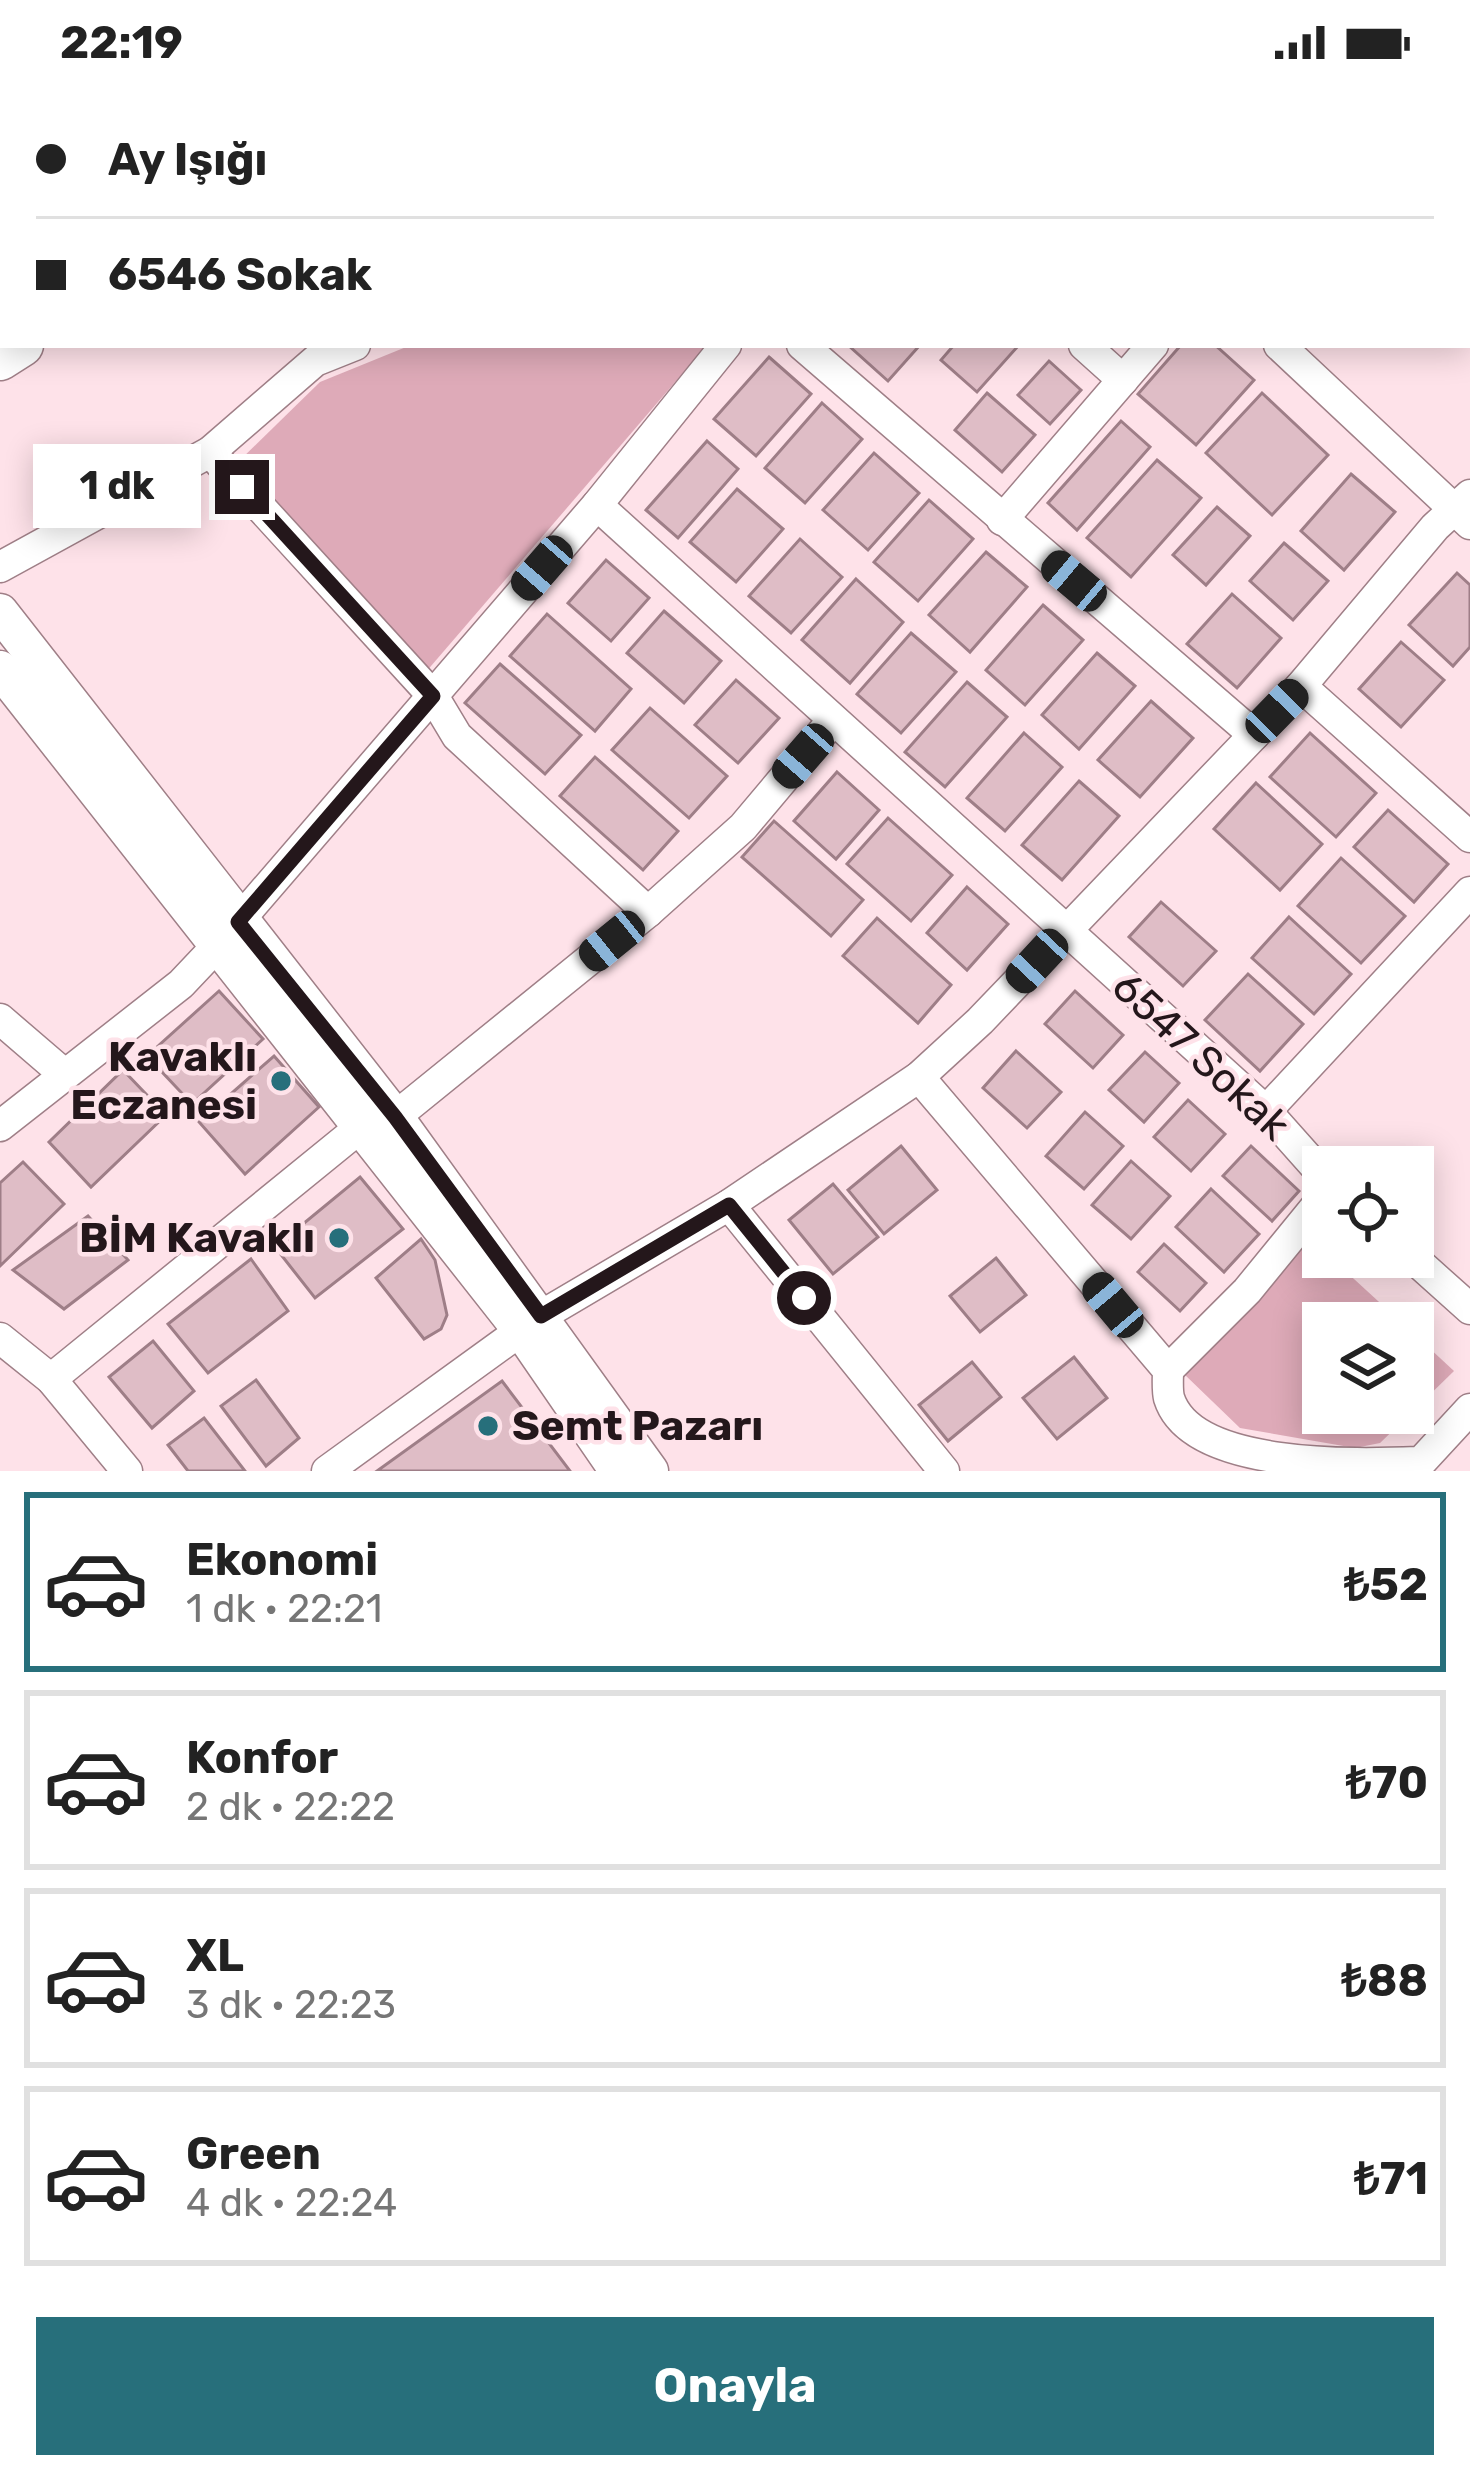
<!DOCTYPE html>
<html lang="tr">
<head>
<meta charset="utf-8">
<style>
  :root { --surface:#fff; --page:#f6f6f6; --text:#222; --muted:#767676; --line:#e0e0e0; --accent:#276f7b }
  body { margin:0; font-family:Rubik,sans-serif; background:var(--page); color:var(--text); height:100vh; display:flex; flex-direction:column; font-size:45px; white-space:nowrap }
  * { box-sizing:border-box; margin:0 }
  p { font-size:39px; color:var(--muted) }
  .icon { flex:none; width:66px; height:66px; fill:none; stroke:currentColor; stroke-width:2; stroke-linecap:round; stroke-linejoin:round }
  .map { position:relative; height:1387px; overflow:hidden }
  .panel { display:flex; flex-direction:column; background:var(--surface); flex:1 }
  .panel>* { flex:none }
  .top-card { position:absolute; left:0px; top:0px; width:1470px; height:264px; box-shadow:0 6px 30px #0003; display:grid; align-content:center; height:264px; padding:0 36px; background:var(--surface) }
  .controls { position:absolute; left:1302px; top:1062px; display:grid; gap:24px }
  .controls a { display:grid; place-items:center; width:132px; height:132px; border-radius:0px; background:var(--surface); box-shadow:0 6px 30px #0003; font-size:60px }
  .end { position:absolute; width:54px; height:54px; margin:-27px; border:15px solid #24171b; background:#fff; box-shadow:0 0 0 6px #fff }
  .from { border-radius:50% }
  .bubble { position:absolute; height:84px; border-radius:0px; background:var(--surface); box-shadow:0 6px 30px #0003; font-size:39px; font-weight:700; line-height:84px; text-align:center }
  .car { position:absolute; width:36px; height:72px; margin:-36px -18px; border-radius:15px; box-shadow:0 0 9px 3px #0007; background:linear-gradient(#222 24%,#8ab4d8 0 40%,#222 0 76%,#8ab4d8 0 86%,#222 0) }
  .top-card b { display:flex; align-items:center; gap:42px; height:114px; font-size:45px }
  .top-card b+b { border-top:3px solid var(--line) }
  .top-card i { width:30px; height:30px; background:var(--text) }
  ul { padding:21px 0 0; list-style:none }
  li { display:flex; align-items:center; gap:36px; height:180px; margin:0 24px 18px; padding:0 12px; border:6px solid var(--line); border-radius:0px }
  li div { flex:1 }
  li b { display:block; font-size:45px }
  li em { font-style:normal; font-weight:700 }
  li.on { border-color:var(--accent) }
  li>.icon { width:108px; height:108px; stroke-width:1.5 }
  .button { display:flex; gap:24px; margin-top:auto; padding:24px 36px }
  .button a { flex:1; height:138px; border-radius:0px; background:var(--accent); color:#fff; font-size:48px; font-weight:700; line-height:138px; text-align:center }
  .status { display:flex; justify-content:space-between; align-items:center; height:84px; padding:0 60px; background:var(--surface); direction:ltr }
  .status svg { height:33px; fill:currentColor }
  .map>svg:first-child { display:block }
  .green { fill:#deaab8 }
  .building { fill:#dfbdc6; stroke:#9e7e87; stroke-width:3 }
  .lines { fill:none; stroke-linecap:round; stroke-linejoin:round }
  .minor-casing { stroke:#9f7f87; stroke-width:33 }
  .tertiary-casing { stroke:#9f7f87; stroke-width:39 }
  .secondary-casing { stroke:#9f7f87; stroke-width:45 }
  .path { stroke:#a69096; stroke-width:4.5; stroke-dasharray:12 6; stroke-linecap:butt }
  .minor { stroke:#fff; stroke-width:30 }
  .tertiary { stroke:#fff; stroke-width:36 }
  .secondary { stroke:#fff; stroke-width:42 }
  .route { stroke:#24171b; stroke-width:15 }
  .poi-dot { fill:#276f7b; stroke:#fee2e9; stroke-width:4.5 }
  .labels { text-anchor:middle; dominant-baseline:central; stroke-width:9; stroke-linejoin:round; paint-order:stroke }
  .street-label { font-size:42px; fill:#24171b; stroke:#fee2e9 }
  .poi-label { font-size:42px; font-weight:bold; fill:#24171b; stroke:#fee2e9; text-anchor:end }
</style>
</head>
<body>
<div class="status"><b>22:19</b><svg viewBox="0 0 49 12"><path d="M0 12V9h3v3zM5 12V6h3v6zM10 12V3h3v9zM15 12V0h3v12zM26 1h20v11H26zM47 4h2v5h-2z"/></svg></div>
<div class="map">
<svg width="1470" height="1387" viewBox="0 0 1470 1387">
  <rect width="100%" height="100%" fill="#fee2e9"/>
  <g class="green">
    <path d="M 411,261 L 707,261 L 425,589 L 238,378 L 320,298 Z"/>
    <path d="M 1307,1152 L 1323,1173 L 1330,1173 L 1402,1239 L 1323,1239 L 1323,1329 L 1411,1329 L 1380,1359 L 1355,1364 L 1240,1344 L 1184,1290 Z"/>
    <path d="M 1413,1249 L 1454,1287 L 1413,1327 Z"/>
  </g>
  <g class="building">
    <path d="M 848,261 L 920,261 L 888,297 Z"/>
    <path d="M 954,261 L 1019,261 L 977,308 L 941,276 Z"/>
    <path d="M 1181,261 L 1215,261 L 1254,296 L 1196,361 L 1138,310 Z"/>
    <path d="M 769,273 L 811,310 L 756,372 L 714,335 Z"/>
    <path d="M 1049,277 L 1081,306 L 1050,340 L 1018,311 Z"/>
    <path d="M 987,309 L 1035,351 L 1002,388 L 955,346 Z"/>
    <path d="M 1262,309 L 1328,371 L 1272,431 L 1206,369 Z"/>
    <path d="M 822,319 L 862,355 L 805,419 L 765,384 Z"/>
    <path d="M 1121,337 L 1150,363 L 1077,446 L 1048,419 Z"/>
    <path d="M 707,357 L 738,385 L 678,454 L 646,426 Z"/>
    <path d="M 874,369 L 919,409 L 868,466 L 823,426 Z"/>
    <path d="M 1157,376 L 1201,414 L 1131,493 L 1087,454 Z"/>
    <path d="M 1351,390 L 1395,428 L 1344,486 L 1301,447 Z"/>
    <path d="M 737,405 L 783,445 L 736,498 L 690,458 Z"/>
    <path d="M 929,416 L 973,455 L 918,517 L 874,478 Z"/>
    <path d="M 1217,423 L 1250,452 L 1206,501 L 1173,471 Z"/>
    <path d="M 800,455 L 842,493 L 791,549 L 749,512 Z"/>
    <path d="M 1284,459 L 1328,497 L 1293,536 L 1250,497 Z"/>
    <path d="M 986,468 L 1027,503 L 970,568 L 929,531 Z"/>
    <path d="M 606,476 L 649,514 L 611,557 L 568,519 Z"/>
    <path d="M 1457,489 L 1470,501 L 1470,563 L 1453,582 L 1409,541 Z"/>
    <path d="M 856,495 L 903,538 L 850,599 L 802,556 Z"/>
    <path d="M 1232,510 L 1281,554 L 1237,604 L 1187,560 Z"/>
    <path d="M 1043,521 L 1083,556 L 1025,621 L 986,586 Z"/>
    <path d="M 664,527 L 721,577 L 684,619 L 627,569 Z"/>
    <path d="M 547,530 L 631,605 L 595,647 L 510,572 Z"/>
    <path d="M 911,549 L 956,588 L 901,649 L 857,610 Z"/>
    <path d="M 1401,558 L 1444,596 L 1401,643 L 1359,605 Z"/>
    <path d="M 1097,569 L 1135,602 L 1079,665 L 1042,631 Z"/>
    <path d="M 500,580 L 581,651 L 545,690 L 465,619 Z"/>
    <path d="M 736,596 L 779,634 L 738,679 L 695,641 Z"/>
    <path d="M 967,598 L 1007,633 L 945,703 L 905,668 Z"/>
    <path d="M 1151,617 L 1193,654 L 1140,713 L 1098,676 Z"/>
    <path d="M 650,624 L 727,692 L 689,734 L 612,666 Z"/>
    <path d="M 1024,649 L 1062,683 L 1005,747 L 967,714 Z"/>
    <path d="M 1310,649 L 1376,709 L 1336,753 L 1270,693 Z"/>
    <path d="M 595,673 L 678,747 L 643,786 L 560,712 Z"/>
    <path d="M 837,688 L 879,726 L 836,775 L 794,737 Z"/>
    <path d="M 1079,697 L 1119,732 L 1062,796 L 1022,761 Z"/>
    <path d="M 1256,699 L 1322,760 L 1280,806 L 1214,745 Z"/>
    <path d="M 1388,726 L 1448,780 L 1414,818 L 1354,763 Z"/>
    <path d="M 888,734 L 952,791 L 911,837 L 847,780 Z"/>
    <path d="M 774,737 L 863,816 L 831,852 L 742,773 Z"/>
    <path d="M 1341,774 L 1405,832 L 1361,879 L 1298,822 Z"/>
    <path d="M 967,803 L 1008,840 L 967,886 L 927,849 Z"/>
    <path d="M 1161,818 L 1216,867 L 1183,902 L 1129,853 Z"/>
    <path d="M 1289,833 L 1351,890 L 1314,930 L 1252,874 Z"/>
    <path d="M 877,834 L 951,901 L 918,939 L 843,872 Z"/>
    <path d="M 1248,890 L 1303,940 L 1260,987 L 1205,936 Z"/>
    <path d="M 219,907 L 263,955 L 192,1020 L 147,972 Z"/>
    <path d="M 1075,907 L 1123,951 L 1093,984 L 1045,940 Z"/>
    <path d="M 1016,967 L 1061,1008 L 1027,1044 L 983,1004 Z"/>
    <path d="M 1145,968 L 1179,999 L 1144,1038 L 1109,1006 Z"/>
    <path d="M 274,972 L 319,1023 L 245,1090 L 199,1038 Z"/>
    <path d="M 123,986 L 166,1031 L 91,1103 L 49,1058 Z"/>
    <path d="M 1188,1016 L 1225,1050 L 1191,1087 L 1154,1053 Z"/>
    <path d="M 1085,1028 L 1123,1062 L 1084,1105 L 1046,1072 Z"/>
    <path d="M 901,1062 L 937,1106 L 884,1150 L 848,1106 Z"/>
    <path d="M 1251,1062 L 1299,1107 L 1272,1137 L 1223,1092 Z"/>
    <path d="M 1131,1077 L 1170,1112 L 1131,1155 L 1092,1121 Z"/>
    <path d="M 23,1078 L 64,1120 L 0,1182 L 0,1099 Z"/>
    <path d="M 360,1093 L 403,1145 L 315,1214 L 275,1163 Z"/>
    <path d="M 833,1100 L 878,1153 L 833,1190 L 789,1136 Z"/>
    <path d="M 1211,1105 L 1259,1150 L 1224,1188 L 1176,1143 Z"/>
    <path d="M 88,1132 L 128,1176 L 64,1225 L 13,1186 Z"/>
    <path d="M 421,1155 L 435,1176 L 447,1231 L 441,1245 L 424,1255 L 376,1194 Z"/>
    <path d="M 1164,1160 L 1206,1199 L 1180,1227 L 1138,1188 Z"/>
    <path d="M 996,1174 L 1026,1211 L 980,1248 L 950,1212 Z"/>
    <path d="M 251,1175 L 288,1227 L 208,1289 L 168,1240 Z"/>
    <path d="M 153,1257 L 194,1307 L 152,1344 L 109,1293 Z"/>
    <path d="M 1074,1273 L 1107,1314 L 1057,1355 L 1023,1314 Z"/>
    <path d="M 972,1278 L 1001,1313 L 948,1357 L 919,1321 Z"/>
    <path d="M 256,1296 L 299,1354 L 266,1382 L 221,1322 Z"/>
    <path d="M 502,1297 L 570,1387 L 377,1387 Z"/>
    <path d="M 204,1334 L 245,1387 L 188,1387 L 168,1361 Z"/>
  </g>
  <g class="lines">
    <defs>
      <g id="minor">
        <path d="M 201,0 L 203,3"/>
        <path d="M 786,0 L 790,3"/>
        <path d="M 973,0 L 976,3"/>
        <path d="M 1034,3 L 1037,0"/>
        <path d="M 802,261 L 1254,651"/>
        <path d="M 1084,261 L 1123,296"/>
        <path d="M 1279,261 L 1470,440"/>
        <path d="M 210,368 L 433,612 L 457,652 L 648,828"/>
        <path d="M 597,421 L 1266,1027 L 1323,1091"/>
        <path d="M 1002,436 L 1153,261"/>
        <path d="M 0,483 L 210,368 L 315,277 L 355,261"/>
        <path d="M 1301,602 L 1470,753"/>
        <path d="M 0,935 L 64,990"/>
        <path d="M 919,993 L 1168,1286 C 1168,1294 1167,1306 1169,1314 C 1192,1387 1362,1380 1421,1378 L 1470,1325"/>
        <path d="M 1266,1027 L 1470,808"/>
        <path d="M 395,1033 L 648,828 L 743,743 L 833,636"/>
        <path d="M 0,1042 L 181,900 L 216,863 L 597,421 L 726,261"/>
        <path d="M 729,1121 L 944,1387"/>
        <path d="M 1412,1173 L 1470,1225"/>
        <path d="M 0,1254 L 51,1295 L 127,1387"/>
        <path d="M 1168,1286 L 1247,1207 L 1323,1114"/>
        <path d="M 51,1295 L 362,1042"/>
        <path d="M 327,1387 L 541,1232 L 729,1121 L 919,993 L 980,937 L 1301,602 L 1435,443 L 1470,411"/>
      </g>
      <g id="tertiary">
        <path d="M 0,528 L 395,1033 L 650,1387"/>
        <path d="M 0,585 L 521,1246 L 618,1387"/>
      </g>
      <g id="secondary">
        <path d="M 305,3 L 308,0"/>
        <path d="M 378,3 L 381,0"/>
        <path d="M 0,216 L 3,214"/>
        <path d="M 0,275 L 22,261"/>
      </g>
    </defs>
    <use href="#minor" class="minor-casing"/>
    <use href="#tertiary" class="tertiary-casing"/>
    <use href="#secondary" class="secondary-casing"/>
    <g class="path">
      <path d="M 1126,0 L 1129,3"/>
      <path d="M 1467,220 L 1470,222"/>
    </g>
    <use href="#minor" class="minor"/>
    <use href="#tertiary" class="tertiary"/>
    <use href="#secondary" class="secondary"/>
  </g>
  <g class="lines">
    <path class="route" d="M 242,403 L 433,612 L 238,838 L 395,1033 L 541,1232 L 729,1121 L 804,1214"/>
  </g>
  <g class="poi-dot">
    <circle cx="281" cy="997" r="12"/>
    <circle cx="339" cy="1154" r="12"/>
    <circle cx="488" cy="1342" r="12"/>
  </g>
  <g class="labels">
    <g class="street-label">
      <text transform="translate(1201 972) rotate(43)">6547 Sokak</text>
    </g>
    <g class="poi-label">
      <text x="257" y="973">Kavaklı<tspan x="257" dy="48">Eczanesi</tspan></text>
      <text x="315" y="1154">BİM Kavaklı</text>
      <text x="512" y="1342" text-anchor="start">Semt Pazarı</text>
    </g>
  </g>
</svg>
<div class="controls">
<a><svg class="icon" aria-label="locate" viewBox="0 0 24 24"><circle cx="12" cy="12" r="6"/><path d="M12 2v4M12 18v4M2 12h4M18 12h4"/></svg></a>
<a><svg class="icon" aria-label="layers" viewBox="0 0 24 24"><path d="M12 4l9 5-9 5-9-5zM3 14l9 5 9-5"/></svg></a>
</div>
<i class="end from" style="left:804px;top:1214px"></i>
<i class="end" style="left:242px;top:403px"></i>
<div class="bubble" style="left:33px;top:360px;width:168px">1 dk</div>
<i class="car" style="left:542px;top:484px;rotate:221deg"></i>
<i class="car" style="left:1074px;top:497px;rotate:310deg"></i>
<i class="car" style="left:1277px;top:627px;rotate:44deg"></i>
<i class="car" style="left:803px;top:672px;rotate:221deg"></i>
<i class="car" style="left:612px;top:857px;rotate:231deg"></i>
<i class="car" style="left:1037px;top:877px;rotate:223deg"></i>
<i class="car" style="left:1113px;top:1221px;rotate:320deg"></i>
<div class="top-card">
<b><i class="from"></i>Ay Işığı</b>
<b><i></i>6546 Sokak</b>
</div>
</div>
<section class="panel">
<ul>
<li class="on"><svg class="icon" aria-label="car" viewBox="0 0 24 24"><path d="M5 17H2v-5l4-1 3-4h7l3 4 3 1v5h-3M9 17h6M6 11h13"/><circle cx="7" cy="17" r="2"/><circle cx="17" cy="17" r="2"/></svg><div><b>Ekonomi</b><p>1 dk · 22:21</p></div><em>₺52</em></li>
<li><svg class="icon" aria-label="car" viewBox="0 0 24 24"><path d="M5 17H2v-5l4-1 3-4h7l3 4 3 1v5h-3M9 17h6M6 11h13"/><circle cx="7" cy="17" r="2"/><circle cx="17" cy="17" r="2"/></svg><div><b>Konfor</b><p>2 dk · 22:22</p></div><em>₺70</em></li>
<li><svg class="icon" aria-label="car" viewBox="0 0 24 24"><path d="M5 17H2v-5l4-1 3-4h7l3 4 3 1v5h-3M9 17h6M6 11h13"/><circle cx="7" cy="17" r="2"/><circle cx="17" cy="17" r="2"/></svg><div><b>XL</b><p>3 dk · 22:23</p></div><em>₺88</em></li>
<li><svg class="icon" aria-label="car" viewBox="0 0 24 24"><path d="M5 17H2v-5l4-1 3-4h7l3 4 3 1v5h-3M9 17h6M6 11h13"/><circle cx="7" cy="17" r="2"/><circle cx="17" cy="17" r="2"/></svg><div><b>Green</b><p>4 dk · 22:24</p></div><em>₺71</em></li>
</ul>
<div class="button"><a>Onayla</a></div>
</section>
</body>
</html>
